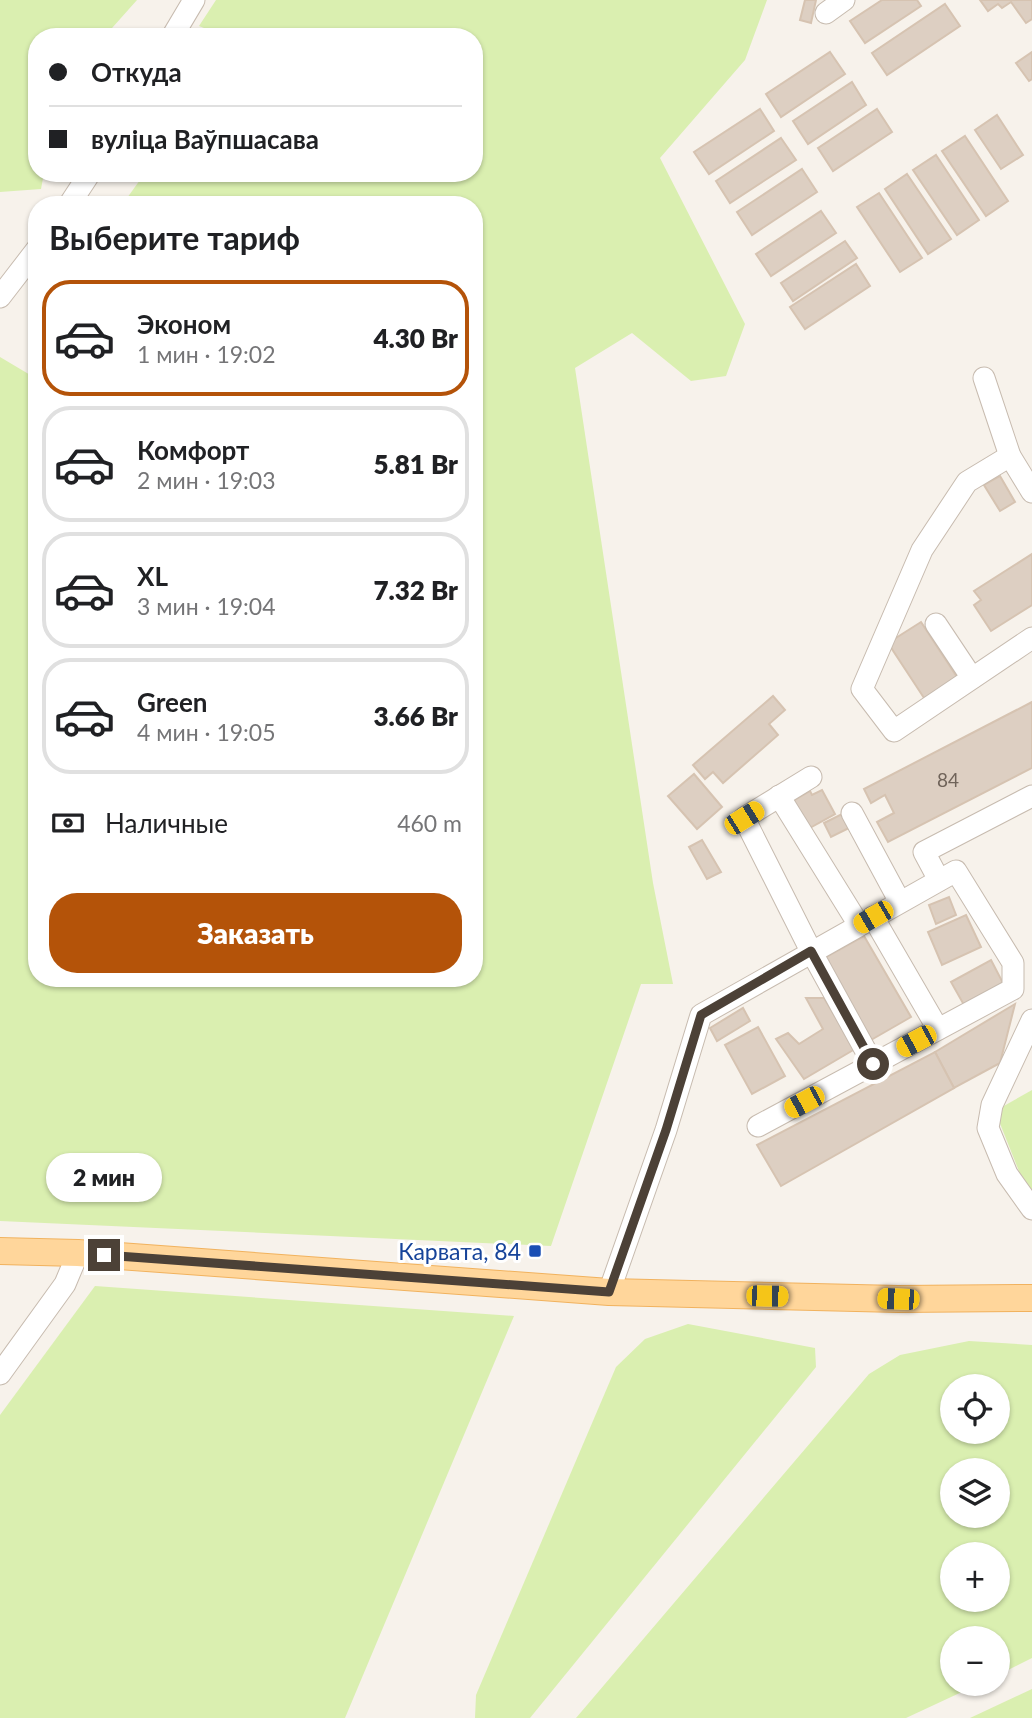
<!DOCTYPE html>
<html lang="ru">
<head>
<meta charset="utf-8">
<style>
  :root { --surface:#fff; --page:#f2f2f2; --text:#202124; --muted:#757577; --line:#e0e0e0; --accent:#b45309 }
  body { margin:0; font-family:Lato,sans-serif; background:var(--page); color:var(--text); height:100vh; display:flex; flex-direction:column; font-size:26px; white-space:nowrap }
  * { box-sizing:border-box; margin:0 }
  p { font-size:23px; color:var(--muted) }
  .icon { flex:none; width:38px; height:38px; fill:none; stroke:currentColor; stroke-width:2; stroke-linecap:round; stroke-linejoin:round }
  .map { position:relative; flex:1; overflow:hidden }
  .details { position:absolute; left:28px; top:196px; width:455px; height:791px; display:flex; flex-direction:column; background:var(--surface); border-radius:28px; box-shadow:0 2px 5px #0004 }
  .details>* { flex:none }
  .banner { position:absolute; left:28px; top:28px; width:455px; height:154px; border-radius:28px; box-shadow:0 2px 5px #0004; display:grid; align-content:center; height:154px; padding:0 21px; background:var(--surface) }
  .controls { position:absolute; left:940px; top:1374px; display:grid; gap:14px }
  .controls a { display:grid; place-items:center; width:70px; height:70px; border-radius:50%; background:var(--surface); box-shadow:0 2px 5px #0004; font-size:35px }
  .end { position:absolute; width:32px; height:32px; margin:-16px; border:9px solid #4c4137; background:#fff; box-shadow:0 0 0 4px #fff }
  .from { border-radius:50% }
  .bubble { position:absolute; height:49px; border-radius:24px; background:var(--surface); box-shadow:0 2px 5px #0004; font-size:23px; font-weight:800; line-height:49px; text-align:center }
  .car { position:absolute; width:21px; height:42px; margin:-21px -10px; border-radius:9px; box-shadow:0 0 5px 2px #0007; background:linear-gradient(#f5c518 24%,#345 0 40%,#f5c518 0 76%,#345 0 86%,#f5c518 0) }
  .banner b { display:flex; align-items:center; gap:24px; height:66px; font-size:26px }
  .banner b+b { border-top:2px solid var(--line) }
  .banner i { width:18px; height:18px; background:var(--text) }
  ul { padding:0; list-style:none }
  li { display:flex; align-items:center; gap:21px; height:116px; margin:0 14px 10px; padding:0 7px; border:4px solid var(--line); border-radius:28px }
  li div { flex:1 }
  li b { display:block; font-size:26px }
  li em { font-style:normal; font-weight:800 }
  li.selected { border-color:var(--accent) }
  li>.icon { width:63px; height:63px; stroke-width:1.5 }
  h2 { padding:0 21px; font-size:32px; line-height:84px }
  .pay { display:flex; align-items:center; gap:18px; height:77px; padding:0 21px; font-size:26px }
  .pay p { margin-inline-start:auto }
  .action { display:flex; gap:14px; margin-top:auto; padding:14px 21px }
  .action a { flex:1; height:80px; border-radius:28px; background:var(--accent); color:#fff; font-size:28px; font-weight:800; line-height:80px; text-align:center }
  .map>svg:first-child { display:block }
  .green { fill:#daefb0; fill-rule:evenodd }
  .building { fill:#ddcfc2; stroke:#d6c3b1; stroke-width:2 }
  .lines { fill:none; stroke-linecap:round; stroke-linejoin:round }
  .minor-casing { stroke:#c7bbaf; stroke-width:23 }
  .major-casing { stroke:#f1b25e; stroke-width:28 }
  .minor { stroke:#fff; stroke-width:21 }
  .major { stroke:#ffd69b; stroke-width:26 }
  .route { stroke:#4c4137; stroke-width:9 }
  .transit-dot { fill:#1a4fb4; stroke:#fff; stroke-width:2.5 }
  .labels { text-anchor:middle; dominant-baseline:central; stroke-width:6; stroke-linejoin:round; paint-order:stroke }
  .number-label { font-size:19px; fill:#70645a }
  .transit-label { font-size:23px; fill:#164399; stroke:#fff; text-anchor:end }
</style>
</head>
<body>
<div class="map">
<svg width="1032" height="1718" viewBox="0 0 1032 1718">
  <rect width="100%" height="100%" fill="#f7f2eb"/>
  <g class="green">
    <path d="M 0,0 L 137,0 L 104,37 L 37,37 L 37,173 L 44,173 L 41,189 L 0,192 Z"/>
    <path d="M 216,0 L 767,0 L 745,60 L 660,158 L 745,324 L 726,376 L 691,381 L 632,333 L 575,368 L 653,883 L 673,984 L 641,984 L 551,1246 L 0,1221 L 0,357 L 37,379 L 37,978 L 474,978 L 474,205 L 122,205 L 145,173 L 474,173 L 474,37 L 226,37 L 199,26 Z"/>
    <path d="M 1032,1090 L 1032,1204 L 995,1111 Z"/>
    <path d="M 95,1286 L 514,1316 L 345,1718 L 0,1718 L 0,1415 Z"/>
    <path d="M 688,1324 L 815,1348 L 816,1367 L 530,1718 L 475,1718 L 476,1695 L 616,1367 L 645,1339 Z"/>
    <path d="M 969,1341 L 1032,1345 L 1032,1658 L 998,1675 L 998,1638 L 952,1638 L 952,1684 L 979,1684 L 906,1718 L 576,1718 L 869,1374 L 900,1355 ZM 952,1386 L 998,1386 L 998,1432 L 952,1432 ZM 952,1470 L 998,1470 L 998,1516 L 952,1516 ZM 952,1554 L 998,1554 L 998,1600 L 952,1600 Z"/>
    <path d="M 1032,1689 L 1032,1718 L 970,1718 Z"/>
  </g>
  <g class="building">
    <path d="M 805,0 L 816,0 L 811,23 L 800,20 Z"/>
    <path d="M 882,0 L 917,0 L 921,6 L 865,43 L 850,21 Z"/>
    <path d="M 980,0 L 1032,0 L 1032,19 L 1026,23 L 1011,2 L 1002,8 L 998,4 L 988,11 Z"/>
    <path d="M 945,4 L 960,26 L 887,75 L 872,53 Z"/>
    <path d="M 830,52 L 845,74 L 781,117 L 766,94 Z"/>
    <path d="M 1032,52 L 1032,79 L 1029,81 L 1016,63 Z"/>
    <path d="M 852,82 L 866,105 L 808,144 L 793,121 Z"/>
    <path d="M 760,109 L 774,131 L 709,174 L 694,152 Z"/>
    <path d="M 877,109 L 892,132 L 833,171 L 818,148 Z"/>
    <path d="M 997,115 L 1023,155 L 1001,169 L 975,130 Z"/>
    <path d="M 965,136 L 1008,201 L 986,216 L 942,151 Z"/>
    <path d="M 781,138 L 796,160 L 730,203 L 716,181 Z"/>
    <path d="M 936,155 L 979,220 L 957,235 L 913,170 Z"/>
    <path d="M 802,169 L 817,192 L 752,235 L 737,212 Z"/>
    <path d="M 907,174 L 951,239 L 928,254 L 885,189 Z"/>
    <path d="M 879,193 L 922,258 L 900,272 L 857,207 Z"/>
    <path d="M 821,211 L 836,233 L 771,276 L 756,254 Z"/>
    <path d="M 845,241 L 857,258 L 793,301 L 781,283 Z"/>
    <path d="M 856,264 L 870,286 L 805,329 L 790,307 Z"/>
    <path d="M 1000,476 L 1015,502 L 1000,511 L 984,485 Z"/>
    <path d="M 1032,554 L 1032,605 L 991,631 L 974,605 L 981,600 L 974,591 Z"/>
    <path d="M 921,622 L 959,680 L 926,701 L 888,643 Z"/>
    <path d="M 773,696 L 785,710 L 769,724 L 778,735 L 723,783 L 713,772 L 705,779 L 693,765 Z"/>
    <path d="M 1032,702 L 1032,768 L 888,842 L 877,822 L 894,813 L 885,795 L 871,803 L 864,789 Z"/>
    <path d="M 694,774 L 722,807 L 697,829 L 668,796 Z"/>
    <path d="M 822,790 L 835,814 L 808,829 L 793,801 L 810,791 L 812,795 Z"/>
    <path d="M 844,813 L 851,827 L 831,837 L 824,823 Z"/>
    <path d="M 702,840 L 721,872 L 707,879 L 689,847 Z"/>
    <path d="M 949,897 L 956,915 L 936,924 L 929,905 Z"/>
    <path d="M 966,915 L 981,947 L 942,965 L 928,932 Z"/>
    <path d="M 864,936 L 911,1017 L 871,1040 L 824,958 Z"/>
    <path d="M 991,960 L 1003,983 L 964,1005 L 951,982 Z"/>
    <path d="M 806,998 L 824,998 L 855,1049 L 804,1079 L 776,1039 L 788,1033 L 799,1044 L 823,1029 Z"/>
    <path d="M 1015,1004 L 1000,1063 L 954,1088 L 935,1052 Z"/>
    <path d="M 743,1008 L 750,1021 L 717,1041 L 710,1028 Z"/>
    <path d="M 758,1027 L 785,1076 L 752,1094 L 725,1045 Z"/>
    <path d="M 935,1052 L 954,1088 L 781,1186 L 757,1145 Z"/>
  </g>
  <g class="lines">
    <defs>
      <g id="minor">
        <path d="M 826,13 L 844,0"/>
        <path d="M 172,37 L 194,0"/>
        <path d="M 69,205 L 90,173"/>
        <path d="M 0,297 L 37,249"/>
        <path d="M 984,378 L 1010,456 L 1032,492"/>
        <path d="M 1010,456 L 967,482 L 922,550 L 862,689 L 894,731 L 1032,638"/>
        <path d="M 936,624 L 972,678"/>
        <path d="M 811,777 L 744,818 L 811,951 L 873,1064"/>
        <path d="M 779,796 L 859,925"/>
        <path d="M 852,813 L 900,902"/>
        <path d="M 939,880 L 924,852 L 1032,796"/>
        <path d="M 873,917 L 938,1029"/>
        <path d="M 1032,1020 L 992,1105 L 988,1128 L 1007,1174 L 1032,1209"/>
        <path d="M 609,1292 L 666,1130 L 701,1015 L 956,871 L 1013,963 L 1013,989 L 758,1126"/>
        <path d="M 0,1374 L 65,1284 L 78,1253"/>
      </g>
      <path id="major" d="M 0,1251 L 78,1253 L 609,1292 L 898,1299 L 1032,1298"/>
    </defs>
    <use href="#minor" class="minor-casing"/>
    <use href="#major" class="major-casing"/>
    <use href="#minor" class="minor"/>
    <use href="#major" class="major"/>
  </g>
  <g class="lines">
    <path class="route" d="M 104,1255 L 609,1292 L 666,1130 L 701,1015 L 811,951 L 873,1064"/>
  </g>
  <rect class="transit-dot" x="528" y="1244" width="14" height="14" rx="3.5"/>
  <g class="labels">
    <g class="number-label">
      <text x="948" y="779">84</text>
    </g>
    <g class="transit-label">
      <text x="521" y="1251">Карвата, 84</text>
    </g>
  </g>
</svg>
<div class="controls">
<a><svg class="icon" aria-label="locate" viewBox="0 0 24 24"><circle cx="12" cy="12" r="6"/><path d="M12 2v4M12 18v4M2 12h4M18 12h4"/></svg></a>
<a><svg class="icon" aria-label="layers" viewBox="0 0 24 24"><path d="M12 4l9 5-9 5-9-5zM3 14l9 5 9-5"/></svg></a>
<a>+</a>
<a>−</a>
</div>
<i class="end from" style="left:873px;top:1064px"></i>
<i class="end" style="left:104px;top:1255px"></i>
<div class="bubble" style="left:46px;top:1153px;width:116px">2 мин</div>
<i class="car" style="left:744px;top:818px;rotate:58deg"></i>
<i class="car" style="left:873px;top:917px;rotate:240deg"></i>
<i class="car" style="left:916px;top:1041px;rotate:242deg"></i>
<i class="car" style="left:804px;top:1102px;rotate:242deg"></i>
<i class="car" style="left:767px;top:1296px;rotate:91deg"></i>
<i class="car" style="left:898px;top:1299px;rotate:272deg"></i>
<div class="banner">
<b><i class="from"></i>Откуда</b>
<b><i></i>вуліца Ваўпшасава</b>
</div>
<section class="details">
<h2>Выберите тариф</h2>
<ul>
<li class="selected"><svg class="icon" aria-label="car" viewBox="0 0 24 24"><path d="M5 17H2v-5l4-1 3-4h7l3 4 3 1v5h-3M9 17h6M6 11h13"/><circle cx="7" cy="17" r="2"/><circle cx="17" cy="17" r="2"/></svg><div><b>Эконом</b><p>1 мин · 19:02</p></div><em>4.30 Br</em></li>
<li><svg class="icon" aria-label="car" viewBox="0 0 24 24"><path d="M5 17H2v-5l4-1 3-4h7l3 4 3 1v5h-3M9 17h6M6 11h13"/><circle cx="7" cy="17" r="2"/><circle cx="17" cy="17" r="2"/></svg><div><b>Комфорт</b><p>2 мин · 19:03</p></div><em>5.81 Br</em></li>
<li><svg class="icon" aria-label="car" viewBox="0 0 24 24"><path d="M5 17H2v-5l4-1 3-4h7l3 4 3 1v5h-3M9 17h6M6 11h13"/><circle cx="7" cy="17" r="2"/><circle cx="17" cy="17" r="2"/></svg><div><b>XL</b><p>3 мин · 19:04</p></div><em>7.32 Br</em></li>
<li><svg class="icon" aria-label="car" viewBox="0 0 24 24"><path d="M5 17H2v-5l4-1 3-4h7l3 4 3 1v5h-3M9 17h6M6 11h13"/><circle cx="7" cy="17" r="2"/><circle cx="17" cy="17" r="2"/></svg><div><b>Green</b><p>4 мин · 19:05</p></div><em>3.66 Br</em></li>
</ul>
<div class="pay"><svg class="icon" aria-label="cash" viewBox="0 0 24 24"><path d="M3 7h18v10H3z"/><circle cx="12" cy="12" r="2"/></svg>Наличные<p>460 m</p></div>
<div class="action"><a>Заказать</a></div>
</section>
</div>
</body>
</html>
